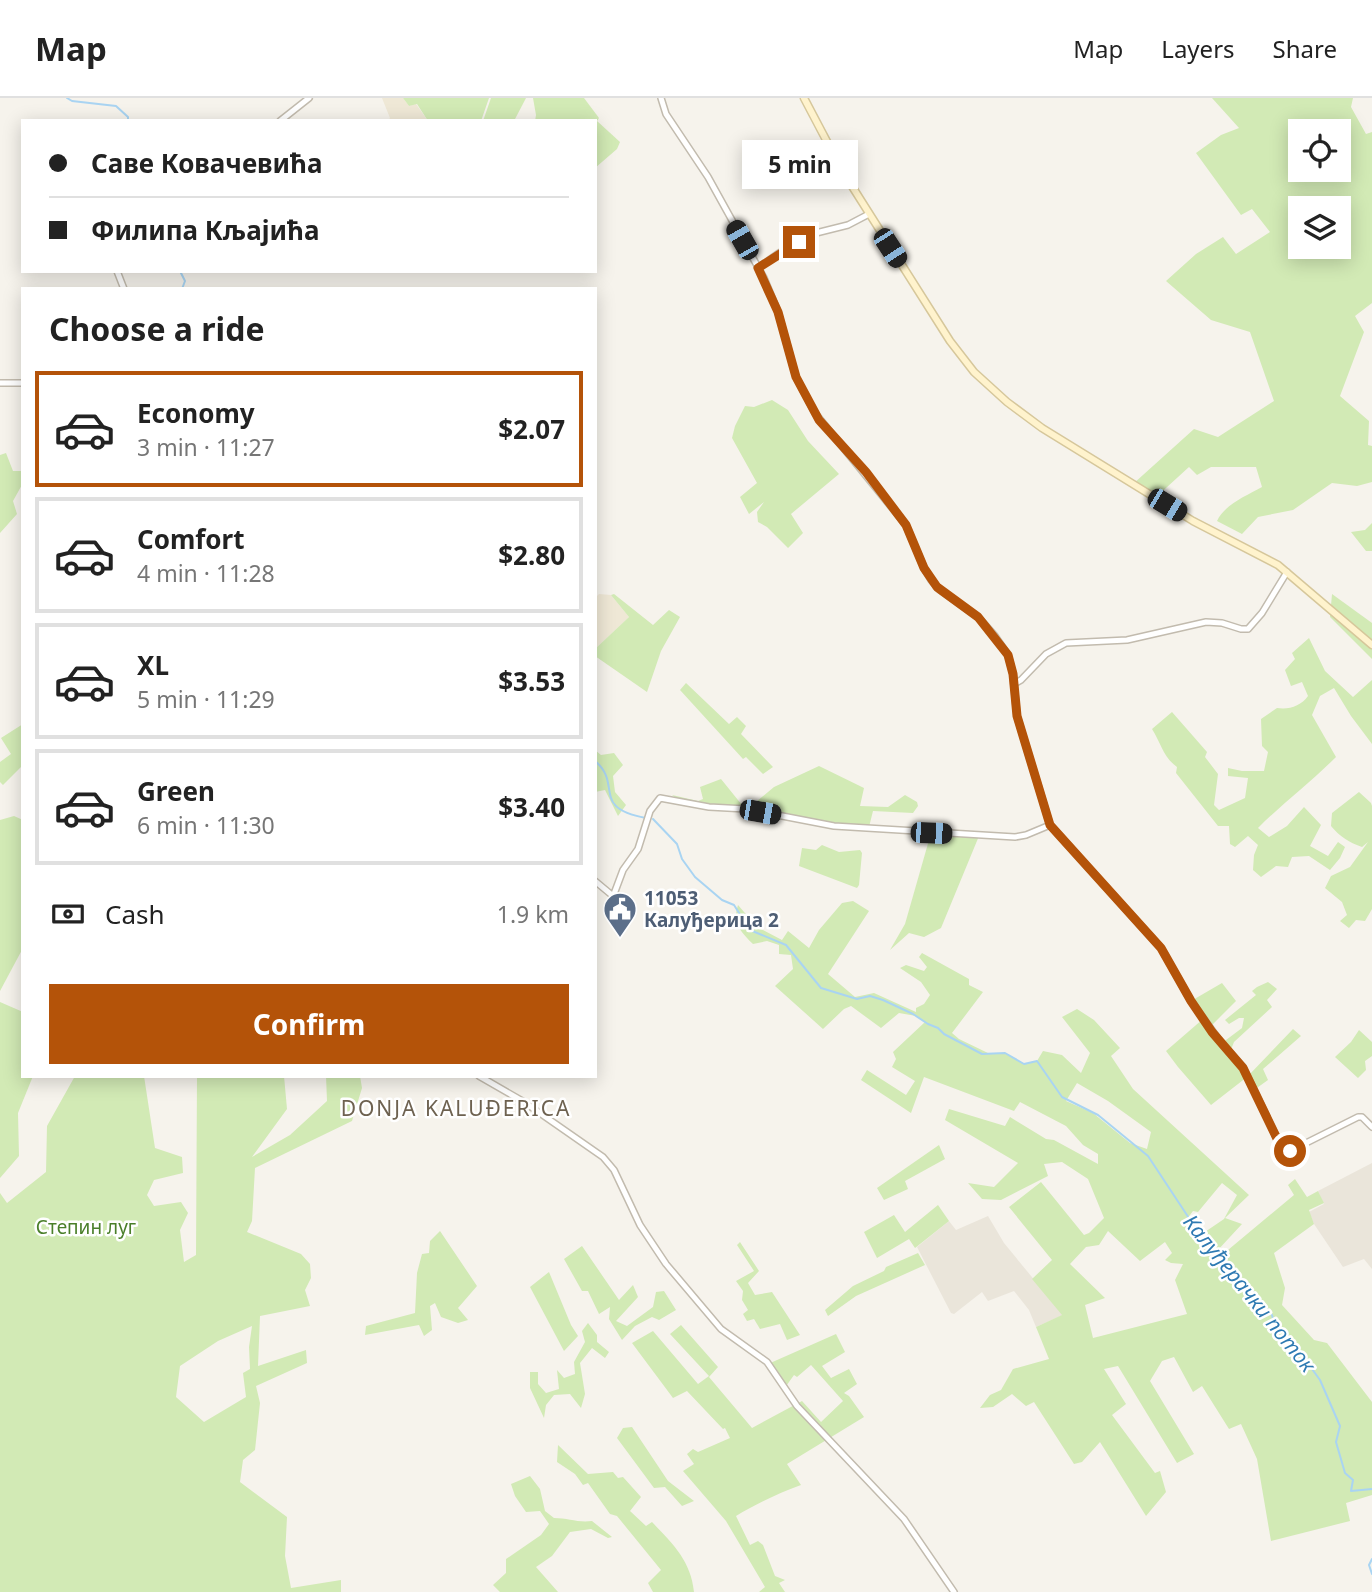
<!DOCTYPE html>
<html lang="en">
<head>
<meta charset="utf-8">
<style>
  :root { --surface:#fff; --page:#f6f6f6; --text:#222; --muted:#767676; --line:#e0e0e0; --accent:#b45309 }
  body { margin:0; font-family:"Noto Sans",sans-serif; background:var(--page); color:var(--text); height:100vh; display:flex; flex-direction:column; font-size:26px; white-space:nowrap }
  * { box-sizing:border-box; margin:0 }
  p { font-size:23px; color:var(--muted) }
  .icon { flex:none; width:38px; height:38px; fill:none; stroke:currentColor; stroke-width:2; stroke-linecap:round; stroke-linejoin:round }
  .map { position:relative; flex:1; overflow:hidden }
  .sheet { position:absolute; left:21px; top:189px; width:576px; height:791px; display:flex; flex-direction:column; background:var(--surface); border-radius:0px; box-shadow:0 4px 18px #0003 }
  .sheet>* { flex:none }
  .banner { position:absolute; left:21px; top:21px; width:576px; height:154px; border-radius:0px; box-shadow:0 4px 18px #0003; display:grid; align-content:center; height:154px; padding:0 28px; background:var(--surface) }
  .tools { position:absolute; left:1288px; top:21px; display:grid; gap:14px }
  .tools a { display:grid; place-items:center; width:63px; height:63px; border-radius:0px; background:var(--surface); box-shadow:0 4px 18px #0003; font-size:35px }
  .end { position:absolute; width:32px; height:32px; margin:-16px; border:9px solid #b45309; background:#fff; box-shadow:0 0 0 4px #fff }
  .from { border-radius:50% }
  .bubble { position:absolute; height:49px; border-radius:0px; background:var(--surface); box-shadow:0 4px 18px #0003; font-size:23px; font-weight:700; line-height:49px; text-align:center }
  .car { position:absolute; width:21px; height:42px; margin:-21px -10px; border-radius:9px; box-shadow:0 0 5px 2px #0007; background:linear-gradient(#222 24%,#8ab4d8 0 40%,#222 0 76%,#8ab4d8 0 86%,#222 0) }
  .banner b { display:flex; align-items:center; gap:24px; height:66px; font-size:26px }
  .banner b+b { border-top:2px solid var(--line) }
  .banner i { width:18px; height:18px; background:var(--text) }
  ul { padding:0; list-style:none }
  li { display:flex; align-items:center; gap:21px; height:116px; margin:0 14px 10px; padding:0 14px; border:4px solid var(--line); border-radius:0px }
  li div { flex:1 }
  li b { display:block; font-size:26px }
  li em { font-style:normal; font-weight:700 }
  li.current { border-color:var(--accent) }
  li>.icon { width:63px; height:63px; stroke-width:1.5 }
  h2 { padding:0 28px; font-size:32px; line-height:84px }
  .pay { display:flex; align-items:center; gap:18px; height:77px; padding:0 28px; font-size:26px }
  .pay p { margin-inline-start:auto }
  .primary-button { display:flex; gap:14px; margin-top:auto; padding:14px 28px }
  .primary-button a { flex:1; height:80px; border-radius:0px; background:var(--accent); color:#fff; font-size:28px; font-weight:700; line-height:80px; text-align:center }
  header { display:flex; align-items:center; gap:42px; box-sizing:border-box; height:98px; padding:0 35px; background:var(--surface); border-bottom:2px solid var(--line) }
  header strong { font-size:33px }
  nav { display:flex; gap:38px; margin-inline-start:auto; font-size:24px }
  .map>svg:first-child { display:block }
  .residential { fill:#eae5da }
  .education { fill:#efe8d6 }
  .green { fill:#d2eab5; fill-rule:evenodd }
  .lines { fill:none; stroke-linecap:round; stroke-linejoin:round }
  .stream { stroke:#a9d4f2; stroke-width:2 }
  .tertiary-casing { stroke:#c2bbae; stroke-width:8 }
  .secondary-casing { stroke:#d6c79b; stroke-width:9 }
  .tertiary { stroke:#fff; stroke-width:5 }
  .secondary { stroke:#fff3cd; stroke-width:6 }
  .route { stroke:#b45309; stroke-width:9 }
  .labels { text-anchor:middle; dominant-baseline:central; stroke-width:5; stroke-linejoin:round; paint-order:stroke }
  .service-label { font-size:19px; font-weight:bold; fill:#4e5e75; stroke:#fff; text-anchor:start }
  .park-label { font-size:19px; fill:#4a7f2a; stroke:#fff }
  .neighbourhood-label { font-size:21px; letter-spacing:2px; fill:#6e6250; stroke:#fff }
  .water-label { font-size:21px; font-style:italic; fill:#2e7ab2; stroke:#fff }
</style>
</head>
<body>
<header>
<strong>Map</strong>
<nav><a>Map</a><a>Layers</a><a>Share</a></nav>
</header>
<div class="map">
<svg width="1372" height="1494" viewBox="0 0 1372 1494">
  <rect width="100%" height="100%" fill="#f6f3ec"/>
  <g class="residential">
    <path d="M 1372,1065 L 1372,1171 L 1364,1161 L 1343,1169 L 1314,1126 L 1309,1114 L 1324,1106 L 1318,1093 Z"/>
    <path d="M 988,1118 L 1004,1145 L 1063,1217 L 1036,1229 L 1029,1212 L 1014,1193 L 988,1203 L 982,1194 L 954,1216 L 951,1215 L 917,1149 L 949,1123 L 956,1132 Z"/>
  </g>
  <g class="education">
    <path d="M 382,0 L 403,0 L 409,8 L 416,6 L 428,23 L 388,23 L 390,20 Z"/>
    <path d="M 599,496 L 611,497 L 629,519 L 595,551 L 595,500 Z"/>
  </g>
  <g class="green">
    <path d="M 403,0 L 489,0 L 481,23 L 428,23 L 417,6 L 409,8 Z"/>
    <path d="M 491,0 L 526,0 L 514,23 L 483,23 Z"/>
    <path d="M 533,0 L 584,0 L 599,20 L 597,23 L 620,44 L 617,51 L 595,70 L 595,23 L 535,23 L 536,17 Z"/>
    <path d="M 1212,0 L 1353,0 L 1351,9 L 1366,36 L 1372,34 L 1372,205 L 1355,218 L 1364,234 L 1340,298 L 1369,323 L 1368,347 L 1372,348 L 1372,384 L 1357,388 L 1332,385 L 1293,412 L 1258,419 L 1242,436 L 1217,423 C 1225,406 1246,398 1262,389 L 1256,369 L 1211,369 L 1197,377 L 1189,369 L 1155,400 L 1133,386 L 1194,331 L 1218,339 L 1274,303 L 1250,234 L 1211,222 L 1166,183 L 1196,156 L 1223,139 L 1236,156 L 1270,134 L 1252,111 L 1241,117 L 1196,55 L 1221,37 L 1239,30 ZM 1300,33 L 1339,33 L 1339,72 L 1300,72 ZM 1300,110 L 1339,110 L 1339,149 L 1300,149 Z"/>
    <path d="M 772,302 L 788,312 L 808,343 L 839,376 L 791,416 L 803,435 L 788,450 L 767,429 L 758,424 L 757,414 L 764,404 L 749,416 L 740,399 L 757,385 L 732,340 L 735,328 L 745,308 L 754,309 Z"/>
    <path d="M 6,355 L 13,373 L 23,373 L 23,385 L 13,403 L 17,416 L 0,435 L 0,357 Z"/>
    <path d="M 1372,425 L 1372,453 L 1366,453 L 1351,434 L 1365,432 Z"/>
    <path d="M 614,496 L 653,527 L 669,512 L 680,519 L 661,553 L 647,594 L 595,558 L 595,551 L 629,519 L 611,497 Z"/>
    <path d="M 1332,496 L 1372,525 L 1372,561 L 1330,519 Z"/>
    <path d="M 1309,540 L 1325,573 L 1353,599 L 1372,582 L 1372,646 L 1351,618 L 1334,590 L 1320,598 L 1312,617 L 1336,659 C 1311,684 1283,705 1258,730 L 1269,739 L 1287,728 L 1304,709 L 1321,727 L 1310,748 L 1328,758 L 1338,744 L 1345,749 L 1340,760 L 1330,772 L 1309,758 L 1292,759 L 1288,769 L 1276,768 L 1261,779 L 1253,772 L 1254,757 L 1258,747 L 1248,738 L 1235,749 L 1230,746 L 1229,728 L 1218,728 L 1176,675 L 1177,669 C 1163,659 1161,645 1152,631 L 1172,614 L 1207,654 L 1205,659 L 1218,676 L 1214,707 L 1219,712 L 1245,700 L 1248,680 L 1228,678 L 1228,670 L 1242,673 L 1264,673 L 1268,654 L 1262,648 L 1261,621 L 1277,610 C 1289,612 1301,608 1308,598 L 1302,584 L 1291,588 L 1285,572 L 1295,561 L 1292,555 Z"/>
    <path d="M 686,585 L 729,626 L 737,619 L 746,628 L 741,636 L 773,669 L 763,676 L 746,659 L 743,661 L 680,592 Z"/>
    <path d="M 23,626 L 23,667 L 3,687 L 0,684 L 0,664 L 11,656 L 1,640 Z"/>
    <path d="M 595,652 L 601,657 L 614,655 L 623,667 L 613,678 L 615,694 L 626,707 L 618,718 L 605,692 L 595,694 Z"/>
    <path d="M 819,668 L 864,690 L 860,708 L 888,709 L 905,697 L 917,704 L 918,708 L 913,715 L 873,713 L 869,729 L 852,729 L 750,709 L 774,689 Z"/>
    <path d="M 721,681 L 742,707 L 741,710 L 680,703 L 672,697 L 698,703 L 703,701 L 700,689 Z"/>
    <path d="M 1359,694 L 1371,705 L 1372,708 L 1372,811 L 1365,823 L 1356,822 L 1349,830 L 1340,823 L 1347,817 L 1342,804 L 1325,790 L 1331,778 L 1350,769 L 1368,744 L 1362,749 C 1350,745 1339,738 1331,728 L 1332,715 Z"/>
    <path d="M 14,718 L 23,722 L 23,850 L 0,893 L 0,722 Z"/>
    <path d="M 931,735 L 979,738 L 941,830 L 924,839 L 909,835 L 890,852 L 905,826 Z"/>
    <path d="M 822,747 L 839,754 L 860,752 L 862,755 L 859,787 L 857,790 L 799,768 L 802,750 L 816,752 Z"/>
    <path d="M 853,803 L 869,813 L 828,876 L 855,899 L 874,895 L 916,914 L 916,910 L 924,906 L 930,897 L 921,884 L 900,870 L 906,867 L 924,873 L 927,869 L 919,859 L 922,855 L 969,881 L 969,887 L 983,894 L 952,935 L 959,941 L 990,956 L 1005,955 L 1024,966 L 1037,963 L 1043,953 L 1062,957 L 1081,975 L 1090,955 L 1062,919 L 1077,911 L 1094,922 L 1120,950 L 1111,958 L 1133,991 L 1249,1097 L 1225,1120 L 1242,1126 L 1217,1153 L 1222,1157 L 1294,1097 L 1288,1087 L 1295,1081 L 1307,1099 L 1318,1093 L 1324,1105 L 1309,1112 L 1314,1126 L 1274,1155 L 1285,1190 L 1282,1207 L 1314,1242 L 1327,1245 L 1372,1304 L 1372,1397 L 1346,1405 L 1350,1423 L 1271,1443 L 1257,1361 L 1241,1326 L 1229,1331 L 1202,1288 L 1193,1294 L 1174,1259 L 1162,1263 L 1150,1283 L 1194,1356 L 1177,1365 L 1118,1268 L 1104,1271 L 1126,1306 L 1112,1317 L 1155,1375 L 1160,1373 L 1166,1394 L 1146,1418 L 1100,1344 L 1082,1364 L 1074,1366 L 1034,1304 L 1026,1308 L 1012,1296 L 993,1309 L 980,1310 L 990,1297 L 1001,1292 L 1013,1271 L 1049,1261 L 1036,1229 L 1062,1217 L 1032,1181 L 1052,1162 L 1009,1109 L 1041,1084 L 1084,1137 L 1089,1135 L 1104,1120 L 1088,1081 L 1062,1064 L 1044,1066 L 1048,1078 L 1001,1102 L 982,1101 L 968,1085 L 994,1089 L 1018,1065 L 945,1022 L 949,1011 L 1005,1028 L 1010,1019 L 1046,1041 L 1054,1042 L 1098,1066 L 1098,1056 L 1083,1047 L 1066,1028 L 1020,1004 L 1014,1013 L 924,979 L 911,1015 L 861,982 L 867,972 L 906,997 L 915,983 L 892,969 L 896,961 L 893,954 L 925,924 L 916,918 L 899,915 L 881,930 L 851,908 L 844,911 L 823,931 L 775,888 L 793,871 L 791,857 L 779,856 L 779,847 L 767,843 L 753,846 C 741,834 732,825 738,807 L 757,829 L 782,842 L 788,833 L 809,850 L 819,832 L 842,805 ZM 1077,985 L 1108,1003 L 1151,1034 L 1147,1051 L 1130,1045 L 1093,1015 L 1066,1003 ZM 1222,1085 L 1237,1097 L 1224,1121 L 1202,1136 L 1187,1121 L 1193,1113 L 1198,1114 ZM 1108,1133 L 1140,1163 L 1165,1144 L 1172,1155 L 1165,1162 L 1171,1165 L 1183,1166 L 1175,1182 L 1187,1216 L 1093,1240 L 1085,1207 L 1105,1200 L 1070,1166 L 1086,1149 L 1099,1147 Z"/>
    <path d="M 1268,884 L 1277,891 L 1267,902 L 1272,909 L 1234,944 L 1230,954 L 1248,978 L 1293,931 L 1301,938 L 1263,971 L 1268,982 L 1254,992 L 1247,979 L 1211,1007 L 1178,969 L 1166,953 L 1203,921 L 1191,903 L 1222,885 L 1236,903 L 1210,929 L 1222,945 L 1242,930 L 1244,920 L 1239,920 L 1229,926 L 1225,922 L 1256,897 L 1252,893 L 1257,889 Z"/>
    <path d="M 0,904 L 23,914 L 23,978 L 33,978 L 18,1015 L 19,1058 L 0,1080 Z"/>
    <path d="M 1359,932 L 1372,944 L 1372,958 L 1365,963 L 1366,972 L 1358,980 L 1335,959 L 1351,944 Z"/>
    <path d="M 75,978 L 144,978 L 155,1050 L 182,1059 L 183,1075 L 154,1082 L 147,1097 L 154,1108 L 181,1104 L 188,1115 L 180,1132 L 184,1164 L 196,1157 L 197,978 L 284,978 L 287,1011 L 252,1059 L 290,1037 L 327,1003 L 326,978 L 360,978 L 362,990 L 352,1023 L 255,1070 L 252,1123 L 247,1134 L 301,1156 L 310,1166 L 311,1180 L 305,1192 L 310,1208 L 260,1218 L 258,1268 L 306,1252 L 307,1265 L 256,1288 L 260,1305 L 255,1352 L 243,1362 L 240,1384 L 287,1419 L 285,1458 L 291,1490 L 341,1482 L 341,1494 L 0,1494 L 0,1095 L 7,1105 L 46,1074 L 47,1028 ZM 252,1228 L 249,1249 L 250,1271 L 243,1275 L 246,1299 L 204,1324 L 176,1299 L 180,1268 L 218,1243 Z"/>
    <path d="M 939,1047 L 945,1061 L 905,1083 L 908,1091 L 884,1102 L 877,1090 Z"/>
    <path d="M 938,1107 L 949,1123 L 915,1150 L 909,1141 L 877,1160 L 864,1134 L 894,1117 L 905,1134 Z"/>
    <path d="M 440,1133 L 477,1188 L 458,1210 L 468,1222 L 458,1225 L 441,1219 L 435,1205 L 430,1208 L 432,1232 L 424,1238 L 419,1227 L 365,1237 L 366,1228 L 415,1215 L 417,1175 L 422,1156 L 429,1155 L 430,1143 Z"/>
    <path d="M 740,1144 L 759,1173 L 748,1185 L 755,1197 L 772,1194 L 800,1237 L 787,1242 L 780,1226 L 760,1231 L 754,1221 L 747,1223 L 743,1216 L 748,1212 L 742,1202 L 743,1193 L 736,1183 L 754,1173 L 737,1147 Z"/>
    <path d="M 582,1148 L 619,1202 L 633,1187 L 638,1199 L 616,1223 L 627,1228 L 653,1209 L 656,1194 L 664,1193 L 676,1212 L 659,1222 L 652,1219 L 635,1228 L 622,1242 L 609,1221 L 610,1209 L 599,1216 L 588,1193 L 582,1193 L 564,1161 Z"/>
    <path d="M 918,1155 L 925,1167 L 856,1198 L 828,1218 L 825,1212 L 853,1188 L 884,1173 L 886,1169 Z"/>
    <path d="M 549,1174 L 571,1227 L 578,1238 L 564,1253 L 530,1189 Z"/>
    <path d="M 588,1225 L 597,1237 L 597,1244 L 609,1254 L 605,1260 L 592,1250 L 580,1265 L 585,1296 L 581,1310 L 570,1296 L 554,1297 L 546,1307 L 544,1320 L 530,1290 L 530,1274 L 538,1274 L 538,1286 L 546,1295 L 559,1291 L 557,1272 L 564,1280 L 575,1276 L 574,1264 L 585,1244 L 582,1233 Z"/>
    <path d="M 681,1227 L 718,1269 L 709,1279 L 752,1330 L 802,1303 L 821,1324 L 843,1303 L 811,1267 L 797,1279 L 794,1277 L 784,1291 L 768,1266 L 836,1236 L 845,1254 L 822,1268 L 831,1280 L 849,1271 L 857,1286 L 844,1295 L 849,1298 L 864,1319 L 787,1366 L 801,1387 C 778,1395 755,1407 736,1418 L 750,1447 L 758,1443 L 763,1447 L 775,1478 L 785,1482 L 779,1485 L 785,1494 L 759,1494 L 765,1489 L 726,1423 L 683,1373 L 694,1366 L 687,1356 L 693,1351 L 698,1354 L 730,1340 L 725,1330 L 723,1331 L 687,1293 L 673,1300 L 632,1245 L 653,1233 L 698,1286 L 709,1278 L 670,1236 Z"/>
    <path d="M 632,1329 L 668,1383 L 694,1403 L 682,1408 L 665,1389 L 654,1390 L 617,1340 L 623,1330 Z"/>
    <path d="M 558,1347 L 588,1376 L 613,1374 L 618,1380 L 623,1379 L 641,1399 L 630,1413 L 646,1428 L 652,1424 C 673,1446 691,1463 694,1494 L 653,1494 L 648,1485 L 661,1472 L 617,1418 L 610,1416 L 588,1385 L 583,1387 L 575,1376 L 557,1364 Z"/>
    <path d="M 530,1378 L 540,1391 L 545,1413 L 554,1420 C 568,1420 578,1425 592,1423 L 612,1439 L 608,1440 L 591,1431 L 570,1434 L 552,1458 L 536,1469 L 558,1494 L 500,1494 L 493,1487 L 506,1475 L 506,1461 L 541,1437 L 549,1426 L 540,1413 L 526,1414 L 515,1398 L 511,1386 Z"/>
  </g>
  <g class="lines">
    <g class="stream">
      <path d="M 67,0 L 72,3 L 116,8 L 128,19 L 128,23"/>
      <path d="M 180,173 L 185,183 L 182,191"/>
      <path d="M 595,663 C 623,686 590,710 646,720"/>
      <path d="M 653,721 L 677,746 L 682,761 L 695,779 L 722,802 L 734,807 L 750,832 L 786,847 L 821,890 L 857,901 L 870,898 L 883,902 L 913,916 L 928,926 L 938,930 L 944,936 L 982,956 L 1005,955 L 1024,966 L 1037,963 L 1062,999 L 1098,1017 L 1148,1058 L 1210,1152 L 1256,1197 L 1272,1217 L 1275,1228 L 1288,1238 L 1320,1282 L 1340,1328 L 1336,1344 L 1345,1375 L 1353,1382 L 1351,1393 L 1372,1391"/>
      <path d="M 1372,1461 L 1369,1467 L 1372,1476"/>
    </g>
    <defs>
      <g id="tertiary">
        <path d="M 661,0 L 666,16 L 708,79 L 764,180 L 778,214 L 796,279 L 815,315 L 906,427 L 924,470 L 931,482 L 940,492 L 978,519 L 995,538 L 1008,557 L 1013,576 L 1017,618 L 1050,727 L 1161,850 L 1191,903 L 1222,946 L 1243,969 L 1283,1053 L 1290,1053 L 1358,1019 L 1362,1019 L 1372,1029"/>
        <path d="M 280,23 L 309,0"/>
        <path d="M 758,170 L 779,155 L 816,135 L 848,127 L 869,116"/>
        <path d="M 117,173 L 124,191"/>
        <path d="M 0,285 L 23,285"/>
        <path d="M 1014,586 L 1021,582 L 1046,556 L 1066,545 L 1127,542 L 1206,524 L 1222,525 L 1241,531 L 1248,531 L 1262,515 L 1287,474"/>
        <path d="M 595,783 L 613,798 L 614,796 L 623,772 L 638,751 L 650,713 L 660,700 L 709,709 L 746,711 L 834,728 L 1015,739 L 1026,737 L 1050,727"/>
        <path d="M 479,978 L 524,1004 L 603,1059 L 614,1072 L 640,1127 L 666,1166 L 721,1231 L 767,1264 L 797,1308 L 904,1421 L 954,1494"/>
      </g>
      <path id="secondary" d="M 804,0 L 843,74 L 950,243 L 974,274 L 1007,304 L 1042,330 L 1193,423 L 1278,467 L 1372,547"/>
    </defs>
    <use href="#tertiary" class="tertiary-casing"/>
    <use href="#secondary" class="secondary-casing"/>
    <use href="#tertiary" class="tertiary"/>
    <use href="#secondary" class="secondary"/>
  </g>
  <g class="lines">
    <path class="route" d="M 799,144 L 758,170 L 778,214 L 796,279 L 819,322 L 866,374 L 906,427 L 924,470 L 937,489 L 978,519 L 1008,557 L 1013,576 L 1017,618 L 1050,727 L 1161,850 L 1191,903 L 1212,934 L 1243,970 L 1283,1053 L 1290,1053"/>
  </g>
  <defs>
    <symbol id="civic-pin" viewBox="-11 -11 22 30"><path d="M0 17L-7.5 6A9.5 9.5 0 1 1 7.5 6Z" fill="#5c6f8a" stroke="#fff"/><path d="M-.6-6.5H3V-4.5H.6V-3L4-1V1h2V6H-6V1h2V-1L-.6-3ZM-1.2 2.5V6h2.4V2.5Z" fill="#fff"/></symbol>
  </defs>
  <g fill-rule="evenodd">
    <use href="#civic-pin" x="601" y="792" width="38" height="52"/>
  </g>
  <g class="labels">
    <g class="service-label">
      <text x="644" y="800">11053<tspan x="644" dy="22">Калуђерица 2</tspan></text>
    </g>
    <g class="park-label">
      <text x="86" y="1129">Степин луг</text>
    </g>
    <g class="neighbourhood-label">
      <text x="456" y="1010">DONJA KALUĐERICA</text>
    </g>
    <g class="water-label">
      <text transform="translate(1250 1195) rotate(51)">Калуђерачки поток</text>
    </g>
  </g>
</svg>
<div class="tools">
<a><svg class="icon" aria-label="locate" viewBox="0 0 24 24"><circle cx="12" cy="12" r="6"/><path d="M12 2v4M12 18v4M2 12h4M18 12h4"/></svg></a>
<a><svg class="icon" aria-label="layers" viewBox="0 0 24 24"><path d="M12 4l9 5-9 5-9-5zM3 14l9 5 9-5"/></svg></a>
</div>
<i class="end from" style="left:1290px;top:1053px"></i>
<i class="end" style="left:799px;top:144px"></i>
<div class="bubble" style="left:742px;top:42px;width:116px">5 min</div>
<i class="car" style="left:742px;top:142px;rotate:330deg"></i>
<i class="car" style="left:890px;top:150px;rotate:147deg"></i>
<i class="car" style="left:1167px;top:407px;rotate:121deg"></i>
<i class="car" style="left:760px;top:714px;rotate:100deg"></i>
<i class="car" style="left:931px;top:735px;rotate:92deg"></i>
<div class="banner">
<b><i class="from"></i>Саве Ковачевића</b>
<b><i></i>Филипа Кљајића</b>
</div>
<section class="sheet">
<h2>Choose a ride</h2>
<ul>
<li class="current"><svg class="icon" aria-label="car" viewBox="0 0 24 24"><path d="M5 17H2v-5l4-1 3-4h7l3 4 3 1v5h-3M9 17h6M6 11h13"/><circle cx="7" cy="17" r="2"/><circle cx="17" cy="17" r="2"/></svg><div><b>Economy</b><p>3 min · 11:27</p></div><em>$2.07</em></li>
<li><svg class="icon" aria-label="car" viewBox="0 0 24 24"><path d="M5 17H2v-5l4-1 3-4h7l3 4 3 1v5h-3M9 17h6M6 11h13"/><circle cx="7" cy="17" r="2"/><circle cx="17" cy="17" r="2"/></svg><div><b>Comfort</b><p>4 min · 11:28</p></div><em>$2.80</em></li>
<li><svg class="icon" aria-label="car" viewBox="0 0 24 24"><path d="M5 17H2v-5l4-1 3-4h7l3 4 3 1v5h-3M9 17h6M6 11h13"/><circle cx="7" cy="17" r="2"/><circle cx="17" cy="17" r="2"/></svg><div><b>XL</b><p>5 min · 11:29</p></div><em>$3.53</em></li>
<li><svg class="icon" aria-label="car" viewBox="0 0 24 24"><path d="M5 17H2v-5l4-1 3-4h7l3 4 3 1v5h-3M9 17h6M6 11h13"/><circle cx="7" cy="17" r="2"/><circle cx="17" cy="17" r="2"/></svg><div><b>Green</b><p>6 min · 11:30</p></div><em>$3.40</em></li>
</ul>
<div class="pay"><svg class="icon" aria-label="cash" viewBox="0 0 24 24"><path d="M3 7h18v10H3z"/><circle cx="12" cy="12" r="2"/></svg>Cash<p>1.9 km</p></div>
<div class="primary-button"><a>Confirm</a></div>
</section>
</div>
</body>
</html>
